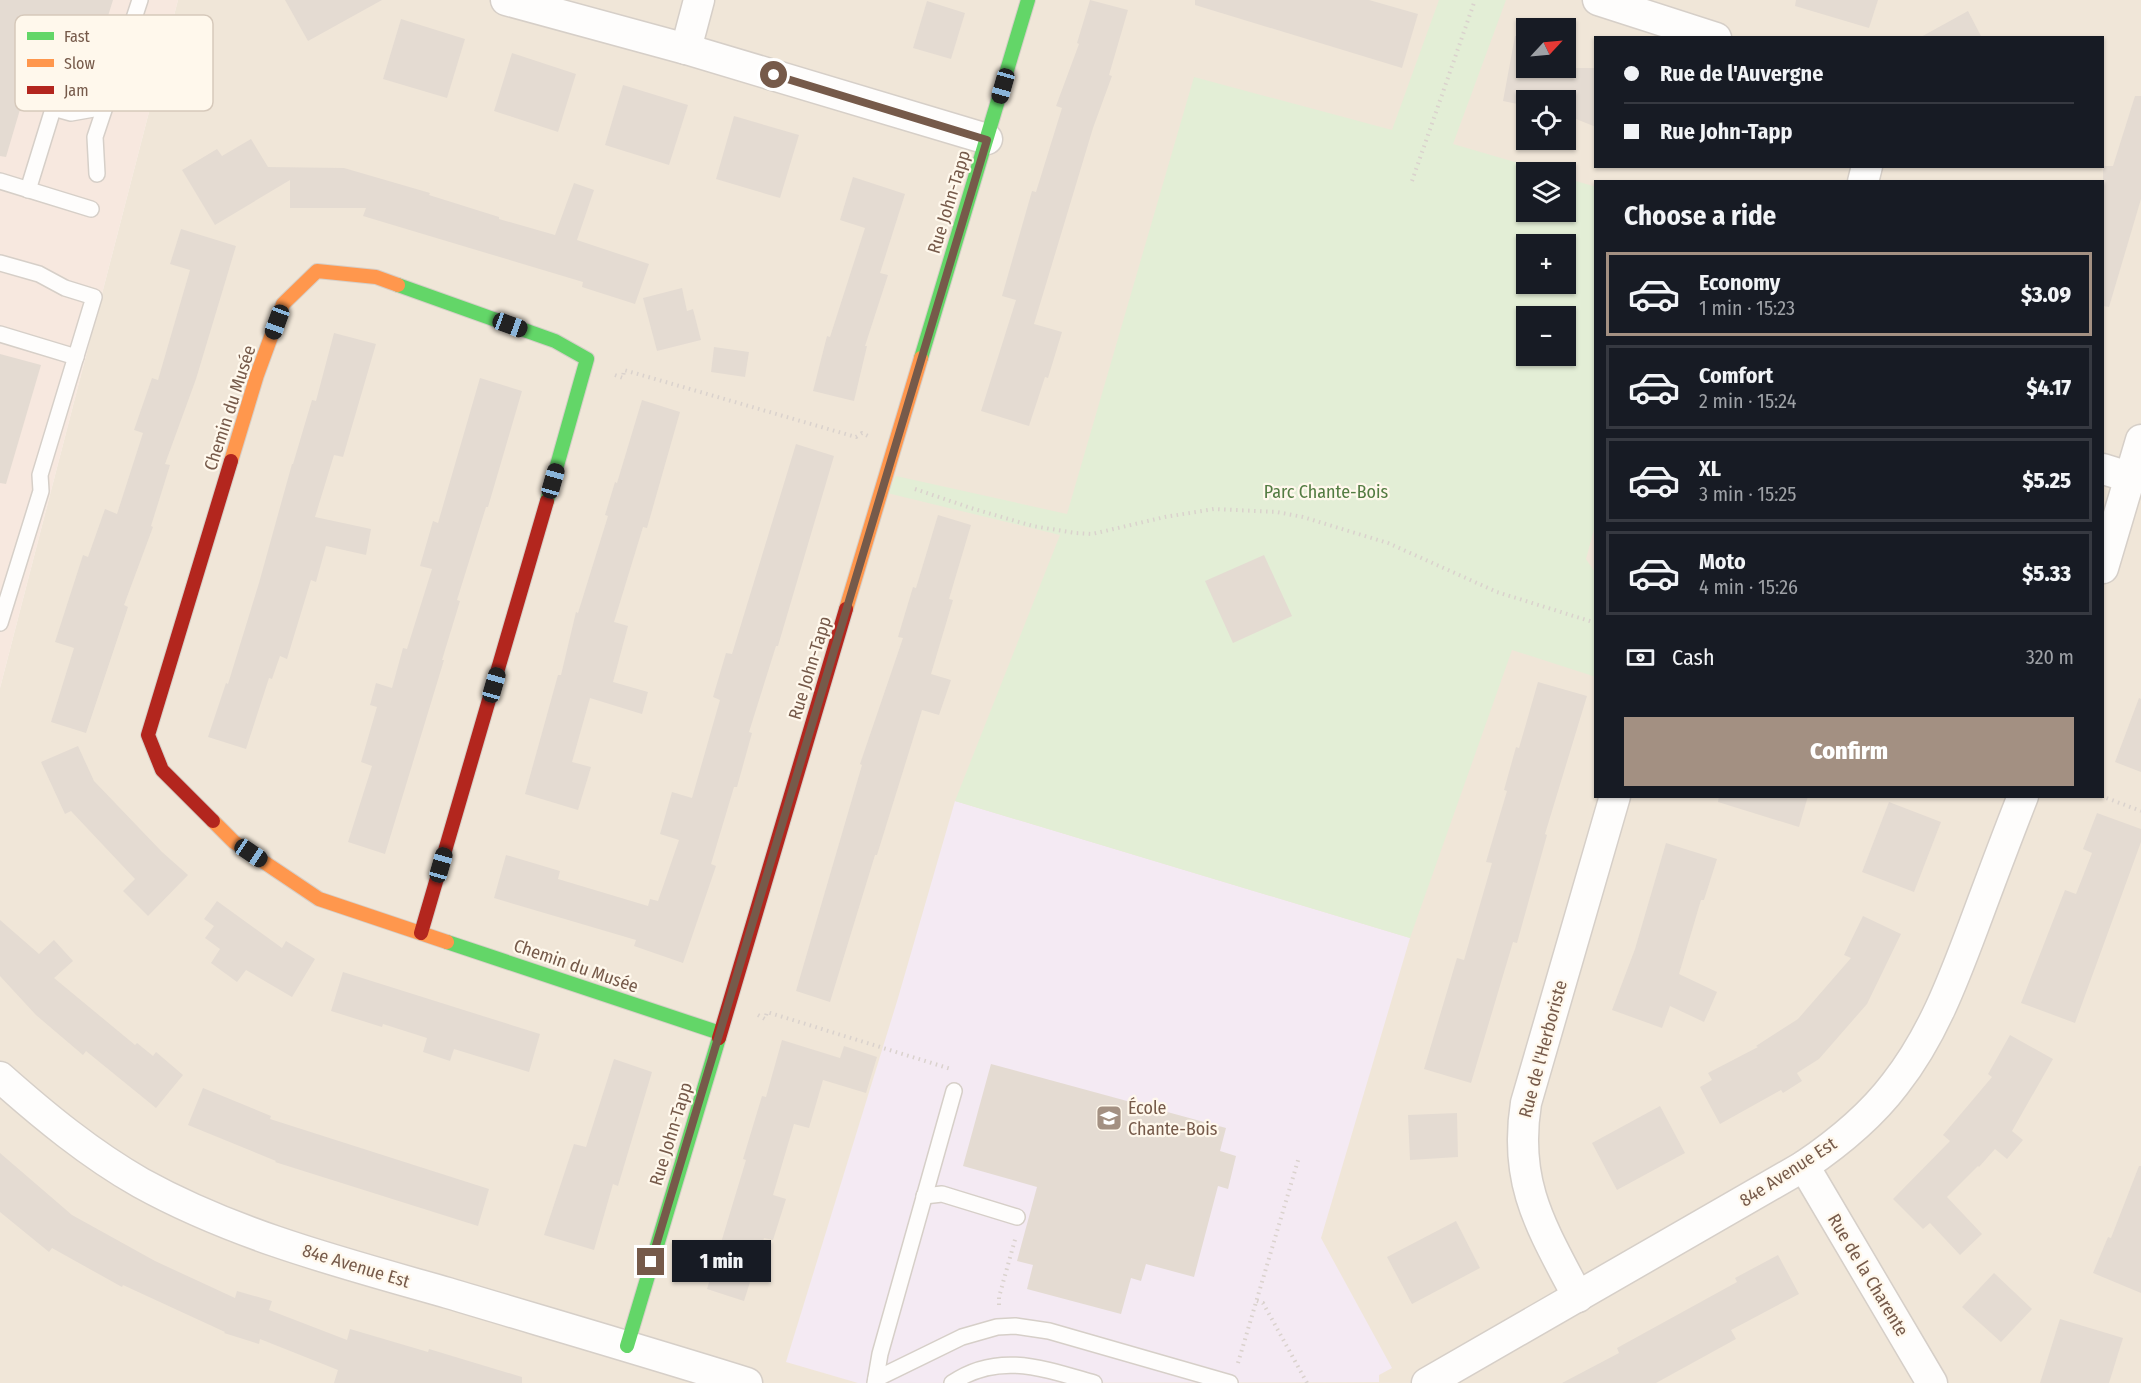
<!DOCTYPE html>
<html lang="en">
<head>
<meta charset="utf-8">
<style>
  :root { --surface:#171b24; --page:#20242c; --text:#f1f3f6; --muted:#9ea1a6; --line:#363941; --accent:#a39082 }
  body { margin:0; font-family:"Fira Sans Condensed",sans-serif; background:var(--page); color:var(--text); height:100vh; display:flex; flex-direction:column; font-size:22px; white-space:nowrap }
  * { box-sizing:border-box; margin:0 }
  p { font-size:20px; color:var(--muted) }
  .icon { flex:none; width:33px; height:33px; fill:none; stroke:currentColor; stroke-width:2; stroke-linecap:round; stroke-linejoin:round }
  .map { position:relative; flex:1; overflow:hidden }
  .details { position:absolute; left:1594px; top:180px; width:510px; height:618px; display:flex; flex-direction:column; background:var(--surface); border-radius:0px; box-shadow:0 2px 4px #0004 }
  .details>* { flex:none }
  .banner { position:absolute; left:1594px; top:36px; width:510px; height:132px; border-radius:0px; box-shadow:0 2px 4px #0004; display:grid; align-content:center; height:132px; padding:0 30px; background:var(--surface) }
  .needle { width:39px; rotate:64deg }
  .controls { position:absolute; left:1516px; top:18px; display:grid; gap:12px }
  .controls a { display:grid; place-items:center; width:60px; height:60px; border-radius:0px; background:var(--surface); box-shadow:0 2px 4px #0004; font-size:30px }
  .end { position:absolute; width:27px; height:27px; margin:-14px; border:8px solid #765a4a; background:#fff; box-shadow:0 0 0 3px #fff }
  .from { border-radius:50% }
  .bubble { position:absolute; height:42px; border-radius:0px; background:var(--surface); box-shadow:0 2px 4px #0004; font-size:20px; font-weight:800; line-height:42px; text-align:center }
  .car { position:absolute; width:18px; height:36px; margin:-18px -9px; border-radius:8px; box-shadow:0 0 4px 2px #0007; background:linear-gradient(#222 24%,#8ab4d8 0 40%,#222 0 76%,#8ab4d8 0 86%,#222 0) }
  .banner b { display:flex; align-items:center; gap:21px; height:57px; font-size:22px }
  .banner b+b { border-top:2px solid var(--line) }
  .banner i { width:15px; height:15px; background:var(--text) }
  ul { padding:0; list-style:none }
  li { display:flex; align-items:center; gap:18px; height:84px; margin:0 12px 9px; padding:0 18px; border:3px solid var(--line); border-radius:0px }
  li div { flex:1 }
  li b { display:block; font-size:22px }
  li em { font-style:normal; font-weight:800 }
  li.active { border-color:var(--accent) }
  li>.icon { width:54px; height:54px; stroke-width:1.5 }
  h2 { padding:0 30px; font-size:27px; line-height:72px }
  .pay { display:flex; align-items:center; gap:15px; height:66px; padding:0 30px; font-size:22px }
  .pay p { margin-inline-start:auto }
  .action { display:flex; gap:12px; margin-top:auto; padding:12px 30px }
  .action a { flex:1; height:69px; border-radius:0px; background:var(--accent); color:#fff; font-size:24px; font-weight:800; line-height:69px; text-align:center }
  .map>svg:first-child { display:block }
  .residential { fill:#f0e6d8; fill-rule:evenodd }
  .commercial { fill:#f7e8df }
  .education { fill:#f4eaf3 }
  .green { fill:#e3eed6; fill-rule:evenodd }
  .building { fill:#e4dbd2 }
  .lines { fill:none; stroke-linecap:round; stroke-linejoin:round }
  .lane-casing { stroke:#d6cfc8; stroke-width:18 }
  .street-casing { stroke:#d6cfc8; stroke-width:33 }
  .fast-casing { stroke:#d6cfc8; stroke-width:16 }
  .slow-casing { stroke:#d6cfc8; stroke-width:16 }
  .jam-casing { stroke:#d6cfc8; stroke-width:16 }
  .path { stroke:#dad2cd; stroke-width:4; stroke-dasharray:1.5 4.5; stroke-linecap:butt }
  .lane { stroke:#fefdfc; stroke-width:15 }
  .street { stroke:#fefdfc; stroke-width:30 }
  .fast { stroke:#63d668; stroke-width:14 }
  .slow { stroke:#ff974d; stroke-width:14 }
  .jam { stroke:#b3261e; stroke-width:14 }
  .route { stroke:#765a4a; stroke-width:8 }
  .labels { text-anchor:middle; dominant-baseline:central; stroke-width:4.5; stroke-linejoin:round; paint-order:stroke }
  .street-label { font-size:18px; fill:#765a4a; stroke:#fff8ec }
  .park-label { font-size:18px; fill:#537c42; stroke:#fff8ec }
  .poi-label { font-size:18px; fill:#765a4a; stroke:#fff8ec; text-anchor:start }
  .key { fill:#fff8ec; stroke:#d6c9bb; stroke-width:1.5 }
  .key-label { font-size:16px; fill:#765a4a }
</style>
</head>
<body>
<div class="map">
<svg width="2141" height="1383" viewBox="0 0 2141 1383">
  <rect width="100%" height="100%" fill="#f7f3eb"/>
  <path class="residential" d="M 178,0 L 2141,0 L 2141,1383 L 0,1383 L 0,688 ZM 1527,28 L 1566,28 L 1566,68 L 1527,68 ZM 1596,38 L 2103,38 L 2103,166 L 1596,166 ZM 1527,100 L 1566,100 L 1566,140 L 1527,140 ZM 1527,172 L 1566,172 L 1566,212 L 1527,212 ZM 1596,182 L 2103,182 L 2103,796 L 1596,796 ZM 1527,244 L 1566,244 L 1566,284 L 1527,284 ZM 1527,316 L 1566,316 L 1566,356 L 1527,356 Z"/>
  <path class="commercial" d="M 0,0 L 178,0 L 0,688 Z"/>
  <path class="education" d="M 955,801 L 1410,938 L 1321,1238 L 1392,1368 L 1379,1375 L 1379,1382 L 858,1383 L 786,1362 L 898,998 Z"/>
  <path class="green" d="M 1439,0 L 1506,0 L 1453,144 L 1549,172 L 1527,172 L 1527,212 L 1566,212 L 1566,178 L 1596,187 L 1596,522 L 1586,559 L 1596,574 L 1596,677 L 1512,650 L 1410,938 L 955,801 L 1060,535 L 887,493 L 896,476 L 1067,514 L 1194,77 L 1392,130 ZM 1527,244 L 1566,244 L 1566,284 L 1527,284 ZM 1527,316 L 1566,316 L 1566,356 L 1527,356 Z"/>
  <g class="building">
    <path d="M 0,0 L 113,0 L 97,51 L 42,35 L 6,157 L 0,156 Z"/>
    <path d="M 285,0 L 382,0 L 308,41 Z"/>
    <path d="M 1090,0 L 1128,10 L 1109,75 L 1112,76 L 1093,128 L 1034,324 L 1062,332 L 1048,378 L 1045,377 L 1029,426 L 981,411 L 1016,300 L 1002,296 L 1032,191 L 1036,192 L 1062,108 L 1056,106 L 1079,44 L 1077,43 Z"/>
    <path d="M 1195,0 L 1369,0 L 1418,14 L 1402,68 L 1195,5 Z"/>
    <path d="M 1796,0 L 1878,0 L 1869,28 L 1795,6 Z"/>
    <path d="M 927,1 L 965,13 L 951,59 L 913,48 Z"/>
    <path d="M 1968,11 L 1982,38 L 1919,38 Z"/>
    <path d="M 401,19 L 465,39 L 447,98 L 383,79 Z"/>
    <path d="M 1515,36 L 1527,37 L 1527,68 L 1596,68 L 1596,127 L 1566,115 L 1566,100 L 1527,100 L 1527,106 L 1503,101 Z"/>
    <path d="M 512,53 L 576,74 L 558,132 L 494,111 Z"/>
    <path d="M 623,85 L 688,105 L 669,165 L 605,145 Z"/>
    <path d="M 2135,96 L 2141,96 L 2141,199 L 2109,307 L 2103,306 L 2103,166 L 2113,166 Z"/>
    <path d="M 734,116 L 799,135 L 780,198 L 716,179 Z"/>
    <path d="M 251,139 L 268,167 L 344,168 L 430,193 L 429,195 L 499,217 L 499,219 L 555,235 L 574,183 L 594,190 L 577,240 L 649,264 L 635,304 L 582,287 L 583,282 L 363,216 L 366,208 L 290,208 L 290,180 L 215,225 L 182,170 L 217,149 L 222,156 Z"/>
    <path d="M 853,177 L 905,194 L 880,273 L 888,275 L 865,346 L 867,346 L 854,401 L 813,391 L 827,336 L 830,337 L 865,228 L 840,220 Z"/>
    <path d="M 181,229 L 236,246 L 196,379 L 165,464 L 170,465 L 151,526 L 153,527 L 124,605 L 128,607 L 86,733 L 51,722 L 74,648 L 55,642 L 83,555 L 88,557 L 105,509 L 117,514 L 143,433 L 134,430 L 152,378 L 158,380 L 190,270 L 170,264 Z"/>
    <path d="M 682,288 L 687,311 L 693,309 L 701,340 L 657,351 L 643,298 Z"/>
    <path d="M 334,333 L 376,344 L 343,457 L 334,455 L 315,517 L 371,529 L 366,555 L 326,546 L 316,582 L 311,580 L 287,659 L 280,656 L 272,679 L 269,678 L 246,749 L 208,737 L 226,683 L 228,684 L 259,583 L 292,464 L 293,464 L 312,400 L 316,401 Z"/>
    <path d="M 714,347 L 749,352 L 745,377 L 711,372 Z"/>
    <path d="M 0,354 L 41,365 L 6,484 L 0,483 Z"/>
    <path d="M 480,378 L 522,391 L 488,507 L 486,507 L 457,600 L 460,601 L 442,660 L 444,660 L 385,854 L 348,842 L 372,766 L 361,762 L 377,707 L 370,705 L 376,683 L 392,688 L 403,648 L 407,649 L 432,569 L 420,566 L 433,521 L 438,523 Z"/>
    <path d="M 642,400 L 680,412 L 647,528 L 643,527 L 614,622 L 628,626 L 613,682 L 648,692 L 642,714 L 590,698 L 572,762 L 591,767 L 578,810 L 525,794 L 558,675 L 561,675 L 576,612 L 578,613 L 608,516 L 605,515 L 615,482 L 617,483 Z"/>
    <path d="M 796,444 L 834,456 L 778,646 L 776,646 L 749,732 L 752,733 L 737,787 L 734,787 L 711,864 L 716,866 L 683,963 L 634,946 L 636,940 L 494,898 L 506,855 L 560,871 L 558,879 L 648,906 L 650,899 L 658,901 L 679,840 L 660,834 L 672,792 L 692,798 L 720,700 L 713,697 L 726,653 L 732,654 Z"/>
    <path d="M 938,515 L 971,525 L 949,599 L 953,600 L 931,674 L 951,680 L 939,715 L 922,710 L 877,855 L 875,855 L 830,1002 L 796,991 L 862,765 L 860,764 L 903,638 L 898,637 L 913,587 L 916,588 Z"/>
    <path d="M 1264,555 L 1292,616 L 1233,643 L 1205,581 Z"/>
    <path d="M 1538,682 L 1587,696 L 1545,834 L 1547,835 L 1517,943 L 1513,942 L 1471,1083 L 1424,1069 L 1457,958 L 1464,960 L 1492,863 L 1486,862 L 1507,791 L 1504,790 L 1516,747 L 1519,748 Z"/>
    <path d="M 2139,698 L 2141,699 L 2141,772 L 2115,762 Z"/>
    <path d="M 78,746 L 94,781 L 162,852 L 188,875 L 148,916 L 123,891 L 135,879 L 71,811 L 65,814 L 41,762 Z"/>
    <path d="M 1719,796 L 1808,796 L 1799,827 L 1718,802 Z"/>
    <path d="M 1889,802 L 1941,822 L 1914,892 L 1862,872 Z"/>
    <path d="M 2097,813 L 2141,829 L 2141,842 L 2075,1023 L 2021,1003 L 2065,890 L 2076,894 L 2092,853 L 2083,849 Z"/>
    <path d="M 1666,843 L 1717,859 L 1704,900 L 1701,900 L 1679,974 L 1717,992 L 1704,1022 L 1670,1006 L 1662,1028 L 1612,1010 L 1635,949 Z"/>
    <path d="M 217,901 L 282,948 L 286,941 L 315,959 L 292,997 L 246,970 L 237,982 L 211,963 L 220,949 L 205,938 L 214,926 L 204,919 Z"/>
    <path d="M 1863,916 L 1901,934 L 1867,1004 L 1819,1059 L 1797,1073 L 1802,1081 L 1783,1093 L 1781,1090 L 1720,1124 L 1700,1087 L 1712,1080 L 1708,1073 L 1758,1047 L 1756,1046 L 1798,1019 L 1851,958 L 1844,955 Z"/>
    <path d="M 0,920 L 39,954 L 54,940 L 73,961 L 54,978 L 135,1045 L 137,1043 L 153,1056 L 156,1052 L 183,1075 L 156,1108 L 86,1051 L 83,1055 L 36,1015 L 0,976 Z"/>
    <path d="M 343,972 L 540,1034 L 529,1072 L 454,1049 L 450,1061 L 423,1052 L 427,1038 L 383,1024 L 382,1027 L 331,1011 Z"/>
    <path d="M 2010,1035 L 2053,1059 L 2012,1131 L 2023,1140 L 2007,1159 L 1995,1149 L 1979,1167 L 1978,1166 L 1947,1197 L 1982,1234 L 1960,1255 L 1930,1223 L 1923,1229 L 1893,1199 L 1950,1141 L 1943,1135 L 1992,1077 L 1988,1074 Z"/>
    <path d="M 782,1040 L 840,1058 L 844,1046 L 877,1057 L 866,1093 L 823,1080 L 809,1128 L 794,1124 L 773,1195 L 786,1199 L 773,1240 L 764,1238 L 744,1301 L 707,1289 L 746,1160 L 743,1159 L 762,1096 L 766,1097 Z"/>
    <path d="M 614,1059 L 652,1072 L 618,1186 L 613,1184 L 594,1250 L 544,1235 L 574,1144 L 586,1147 Z"/>
    <path d="M 991,1064 L 1226,1128 L 1220,1151 L 1236,1156 L 1228,1189 L 1218,1186 L 1194,1277 L 1146,1264 L 1141,1281 L 1131,1278 L 1121,1314 L 1027,1289 L 1033,1265 L 1017,1261 L 1037,1187 L 963,1166 Z"/>
    <path d="M 203,1088 L 271,1116 L 270,1119 L 489,1189 L 478,1226 L 275,1162 L 276,1161 L 188,1125 Z"/>
    <path d="M 1660,1106 L 1685,1153 L 1617,1190 L 1592,1143 Z"/>
    <path d="M 1457,1113 L 1458,1157 L 1410,1160 L 1408,1115 Z"/>
    <path d="M 0,1153 L 72,1215 L 155,1261 L 235,1298 L 237,1291 L 272,1301 L 269,1310 L 347,1340 L 350,1329 L 428,1352 L 429,1349 L 522,1377 L 522,1383 L 334,1383 L 338,1370 L 260,1339 L 259,1344 L 224,1333 L 225,1332 L 123,1285 L 122,1287 L 52,1248 L 49,1252 L 0,1212 Z"/>
    <path d="M 2139,1166 L 2141,1166 L 2141,1293 L 2093,1273 L 2108,1237 L 2111,1238 Z"/>
    <path d="M 1456,1221 L 1480,1268 L 1412,1304 L 1387,1257 Z"/>
    <path d="M 1778,1255 L 1799,1294 L 1731,1330 L 1736,1339 L 1656,1383 L 1562,1383 L 1619,1353 L 1617,1348 L 1737,1282 L 1735,1278 Z"/>
    <path d="M 1994,1273 L 2032,1309 L 2001,1342 L 1962,1307 Z"/>
    <path d="M 2060,1319 L 2123,1338 L 2109,1383 L 2040,1383 Z"/>
  </g>
  <g class="lines">
    <defs>
      <g id="lane">
        <path d="M 53,108 L 71,113 L 105,107 L 140,0"/>
        <path d="M 97,174 L 95,137 L 105,107"/>
        <path d="M 0,181 L 91,209"/>
        <path d="M 28,190 L 70,54"/>
        <path d="M 0,263 L 39,274 L 65,288 L 94,297 L 40,475 L 41,491 L 0,623"/>
        <path d="M 0,334 L 76,357"/>
        <path d="M 924,1196 L 942,1194 L 1017,1217"/>
        <path d="M 876,1379 L 962,1337 L 997,1327 L 1015,1326 L 1049,1331 L 1230,1383"/>
        <path d="M 875,1383 L 880,1354 L 954,1091"/>
        <path d="M 952,1383 C 999,1351 1045,1369 1094,1383"/>
      </g>
      <g id="street">
        <path d="M 506,0 L 686,49 L 987,139"/>
        <path d="M 1598,0 L 1716,38"/>
        <path d="M 686,49 L 699,0"/>
        <path d="M 1863,182 L 1867,166"/>
        <path d="M 2103,469 L 2129,477"/>
        <path d="M 2103,568 L 2141,440"/>
        <path d="M 0,1077 C 44,1116 90,1154 141,1183 C 237,1236 343,1263 448,1293 C 548,1323 648,1352 747,1383"/>
        <path d="M 1804,1166 L 1932,1383"/>
        <path d="M 1578,1297 C 1542,1228 1513,1184 1526,1103 L 1615,796"/>
        <path d="M 1427,1383 L 1804,1166 C 1838,1143 1870,1117 1895,1084 C 1932,1037 1953,981 1974,925 C 1990,882 2006,839 2023,796"/>
      </g>
      <g id="fast">
        <path d="M 398,285 L 555,341 L 587,359 L 547,501"/>
        <path d="M 921,358 L 1028,0"/>
        <path d="M 447,942 L 720,1033"/>
        <path d="M 627,1346 L 719,1038"/>
      </g>
      <g id="slow">
        <path d="M 231,461 L 257,375 L 283,304 L 317,271 L 376,277 L 398,285"/>
        <path d="M 846,609 L 921,358"/>
        <path d="M 213,821 L 234,842 L 319,899 L 447,942"/>
      </g>
      <g id="jam">
        <path d="M 213,821 L 162,770 L 148,735 L 231,461"/>
        <path d="M 421,933 L 547,501"/>
        <path d="M 719,1038 L 846,609"/>
      </g>
    </defs>
    <use href="#lane" class="lane-casing"/>
    <use href="#street" class="street-casing"/>
    <use href="#fast" class="fast-casing"/>
    <use href="#slow" class="slow-casing"/>
    <use href="#jam" class="jam-casing"/>
    <g class="path">
      <path d="M 1412,181 L 1475,0"/>
      <path d="M 615,375 L 623,378 L 624,370 L 856,437 L 862,433 L 868,436"/>
      <path d="M 915,489 L 974,509 L 1033,526 L 1075,533 L 1092,534 L 1165,517 L 1214,509 L 1277,512 L 1303,517 L 1388,543 L 1497,592 L 1596,623"/>
      <path d="M 2101,796 L 2141,811"/>
      <path d="M 758,1015 L 765,1019 L 767,1012 L 951,1069"/>
      <path d="M 1257,1301 L 1263,1303 L 1307,1383"/>
      <path d="M 999,1305 L 999,1297 L 1016,1236"/>
      <path d="M 1238,1363 L 1299,1157"/>
    </g>
    <use href="#lane" class="lane"/>
    <use href="#street" class="street"/>
    <use href="#fast" class="fast"/>
    <use href="#slow" class="slow"/>
    <use href="#jam" class="jam"/>
  </g>
  <g class="lines">
    <path class="route" d="M 651,1262 L 987,140 L 774,75"/>
  </g>
  <defs>
    <symbol id="school-square" viewBox="-11 -11 22 22"><rect x="-9" y="-9" width="18" height="18" rx="4" fill="#a39082" stroke="#fff8ec"/><path d="M0-5L7-2L0 1L-7-2ZM-4 1L0 2.5L4 1V4Q0 6-4 4Z" fill="#fff"/></symbol>
  </defs>
  <g fill-rule="evenodd">
    <use href="#school-square" x="1094" y="1103" width="30" height="30"/>
  </g>
  <g class="labels">
    <g class="street-label">
      <text transform="translate(949 202) rotate(-73)">Rue John-Tapp</text>
      <text transform="translate(230 408) rotate(-72)">Chemin du Musée</text>
      <text transform="translate(810 668) rotate(-73)">Rue John-Tapp</text>
      <text transform="translate(576 966) rotate(19)">Chemin du Musée</text>
      <text transform="translate(1543 1049) rotate(-75)">Rue de l'Herboriste</text>
      <text transform="translate(671 1134) rotate(-73)">Rue John-Tapp</text>
      <text transform="translate(1788 1172) rotate(-33)">84e Avenue Est</text>
      <text transform="translate(356 1266) rotate(17)">84e Avenue Est</text>
      <text transform="translate(1868 1275) rotate(59)">Rue de la Charente</text>
    </g>
    <g class="park-label">
      <text x="1326" y="492">Parc Chante-Bois</text>
    </g>
    <g class="poi-label">
      <text x="1128" y="1108">École<tspan x="1128" dy="21">Chante-Bois</tspan></text>
    </g>
  </g>
  <rect x="15" y="15" width="198" height="96" rx="9" class="key"/>
  <rect x="27" y="32" width="27" height="8" fill="#63d668"/>
  <rect x="27" y="59" width="27" height="8" fill="#ff974d"/>
  <rect x="27" y="86" width="27" height="8" fill="#b3261e"/>
  <g class="key-label">
    <text x="64" y="42">Fast</text>
    <text x="64" y="69">Slow</text>
    <text x="64" y="96">Jam</text>
  </g>
</svg>
<div class="controls">
<a><svg class="needle" viewBox="-14 -14 28 28"><path d="M0-13l5 13h-10z" fill="#e53935"/><path d="M0 13l5-13h-10z" fill="#9ea1a6"/></svg></a>
<a><svg class="icon" aria-label="locate" viewBox="0 0 24 24"><circle cx="12" cy="12" r="6"/><path d="M12 2v4M12 18v4M2 12h4M18 12h4"/></svg></a>
<a><svg class="icon" aria-label="layers" viewBox="0 0 24 24"><path d="M12 4l9 5-9 5-9-5zM3 14l9 5 9-5"/></svg></a>
<a>+</a>
<a>−</a>
</div>
<i class="end from" style="left:774px;top:75px"></i>
<i class="end" style="left:651px;top:1262px"></i>
<div class="bubble" style="left:672px;top:1240px;width:99px">1 min</div>
<i class="car" style="left:1003px;top:86px;rotate:196deg"></i>
<i class="car" style="left:277px;top:322px;rotate:200deg"></i>
<i class="car" style="left:510px;top:325px;rotate:110deg"></i>
<i class="car" style="left:553px;top:481px;rotate:16deg"></i>
<i class="car" style="left:494px;top:685px;rotate:16deg"></i>
<i class="car" style="left:251px;top:853px;rotate:124deg"></i>
<i class="car" style="left:441px;top:865px;rotate:16deg"></i>
<div class="banner">
<b><i class="from"></i>Rue de l'Auvergne</b>
<b><i></i>Rue John-Tapp</b>
</div>
<section class="details">
<h2>Choose a ride</h2>
<ul>
<li class="active"><svg class="icon" aria-label="car" viewBox="0 0 24 24"><path d="M5 17H2v-5l4-1 3-4h7l3 4 3 1v5h-3M9 17h6M6 11h13"/><circle cx="7" cy="17" r="2"/><circle cx="17" cy="17" r="2"/></svg><div><b>Economy</b><p>1 min · 15:23</p></div><em>$3.09</em></li>
<li><svg class="icon" aria-label="car" viewBox="0 0 24 24"><path d="M5 17H2v-5l4-1 3-4h7l3 4 3 1v5h-3M9 17h6M6 11h13"/><circle cx="7" cy="17" r="2"/><circle cx="17" cy="17" r="2"/></svg><div><b>Comfort</b><p>2 min · 15:24</p></div><em>$4.17</em></li>
<li><svg class="icon" aria-label="car" viewBox="0 0 24 24"><path d="M5 17H2v-5l4-1 3-4h7l3 4 3 1v5h-3M9 17h6M6 11h13"/><circle cx="7" cy="17" r="2"/><circle cx="17" cy="17" r="2"/></svg><div><b>XL</b><p>3 min · 15:25</p></div><em>$5.25</em></li>
<li><svg class="icon" aria-label="car" viewBox="0 0 24 24"><path d="M5 17H2v-5l4-1 3-4h7l3 4 3 1v5h-3M9 17h6M6 11h13"/><circle cx="7" cy="17" r="2"/><circle cx="17" cy="17" r="2"/></svg><div><b>Moto</b><p>4 min · 15:26</p></div><em>$5.33</em></li>
</ul>
<div class="pay"><svg class="icon" aria-label="cash" viewBox="0 0 24 24"><path d="M3 7h18v10H3z"/><circle cx="12" cy="12" r="2"/></svg>Cash<p>320 m</p></div>
<div class="action"><a>Confirm</a></div>
</section>
</div>
</body>
</html>
